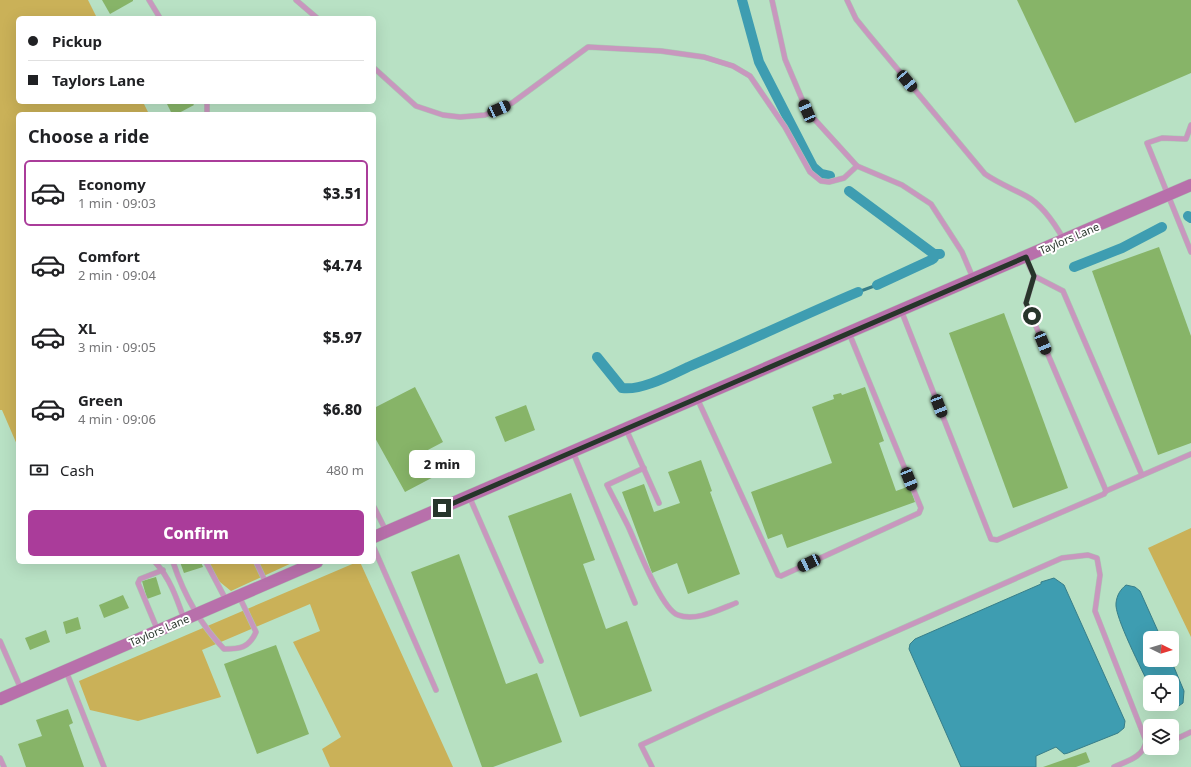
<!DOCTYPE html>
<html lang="en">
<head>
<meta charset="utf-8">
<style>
  :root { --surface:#fff; --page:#f6f6f6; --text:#202124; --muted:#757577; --line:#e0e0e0; --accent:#aa3c9a }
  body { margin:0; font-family:"Noto Sans",sans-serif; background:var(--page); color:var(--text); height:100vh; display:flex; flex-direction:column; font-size:15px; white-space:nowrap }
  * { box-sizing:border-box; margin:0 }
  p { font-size:13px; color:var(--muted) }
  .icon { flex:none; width:22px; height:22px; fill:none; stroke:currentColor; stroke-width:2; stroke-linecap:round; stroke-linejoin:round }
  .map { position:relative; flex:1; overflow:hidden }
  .sheet { position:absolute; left:16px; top:112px; width:360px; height:452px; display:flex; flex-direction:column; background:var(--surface); border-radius:6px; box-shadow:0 4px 16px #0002 }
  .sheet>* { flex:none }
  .hud { position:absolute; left:16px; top:16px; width:360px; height:88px; border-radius:6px; box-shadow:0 4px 16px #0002; display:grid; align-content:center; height:88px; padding:0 12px; background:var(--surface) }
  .needle { width:26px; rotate:95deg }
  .buttons { position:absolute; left:1143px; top:631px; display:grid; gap:8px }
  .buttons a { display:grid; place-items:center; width:36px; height:36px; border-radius:6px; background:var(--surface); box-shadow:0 4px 16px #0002; font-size:20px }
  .end { position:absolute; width:18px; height:18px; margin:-9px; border:5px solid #28352b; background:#fff; box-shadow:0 0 0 2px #fff }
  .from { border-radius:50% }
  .bubble { position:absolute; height:28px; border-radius:6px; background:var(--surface); box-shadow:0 4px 16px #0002; font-size:13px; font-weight:800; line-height:28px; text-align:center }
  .car { position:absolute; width:12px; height:24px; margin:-12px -6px; border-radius:5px; box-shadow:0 0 3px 1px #0007; background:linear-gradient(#222 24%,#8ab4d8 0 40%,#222 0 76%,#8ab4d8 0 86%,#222 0) }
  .hud b { display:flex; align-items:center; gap:14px; height:38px; font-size:15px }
  .hud b+b { border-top:1px solid var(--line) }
  .hud i { width:10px; height:10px; background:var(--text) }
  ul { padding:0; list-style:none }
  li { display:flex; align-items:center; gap:12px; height:66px; margin:0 8px 6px; padding:0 4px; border:2px solid transparent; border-radius:6px }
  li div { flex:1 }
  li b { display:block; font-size:15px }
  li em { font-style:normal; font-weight:800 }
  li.on { border-color:var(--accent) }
  li>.icon { width:36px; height:36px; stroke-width:1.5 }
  h2 { padding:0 12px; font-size:18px; line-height:48px }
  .pay { display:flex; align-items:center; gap:10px; height:44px; padding:0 12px; font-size:15px }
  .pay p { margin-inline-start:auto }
  .button { display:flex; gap:8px; margin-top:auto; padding:8px 12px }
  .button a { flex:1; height:46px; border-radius:6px; background:var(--accent); color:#fff; font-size:16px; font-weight:800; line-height:46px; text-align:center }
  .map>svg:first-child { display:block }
  .built { fill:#b8e1c4; fill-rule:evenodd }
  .green { fill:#cab158 }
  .water { fill:#3e9db1; stroke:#377e89 }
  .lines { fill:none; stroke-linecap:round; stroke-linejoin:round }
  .stream { stroke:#377e89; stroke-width:3 }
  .canal { stroke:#3e9db1; stroke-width:10 }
  .building { fill:#87b468 }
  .lane-casing { stroke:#aacab3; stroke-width:6 }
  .secondary-casing { stroke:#aacab3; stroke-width:13 }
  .lane { stroke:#c897be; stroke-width:5 }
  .secondary { stroke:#b870ab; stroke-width:12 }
  .route { stroke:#28352b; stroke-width:5 }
  .labels { text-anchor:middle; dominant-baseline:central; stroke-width:4; stroke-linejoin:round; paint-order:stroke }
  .street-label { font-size:11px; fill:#28352b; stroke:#fff }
</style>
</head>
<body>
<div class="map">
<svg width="1191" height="767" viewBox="0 0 1191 767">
  <rect width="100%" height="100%" fill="#cbefd5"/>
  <path class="built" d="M 0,0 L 1191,0 L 1191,767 L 0,767 ZM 18,18 L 374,18 L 374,102 L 18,102 ZM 18,114 L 374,114 L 374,562 L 18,562 ZM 1150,638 L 1172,638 L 1172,660 L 1150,660 ZM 1150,682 L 1172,682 L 1172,704 L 1150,704 ZM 1150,726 L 1172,726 L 1172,748 L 1150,748 Z"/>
  <g class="green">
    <path d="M 0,0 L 88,0 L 97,18 L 18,18 L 18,102 L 143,102 L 149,114 L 18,114 L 18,447 L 2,410 L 0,410 Z"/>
    <path d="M 1191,528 L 1191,637 L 1148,548 Z"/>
    <path d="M 205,562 L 294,562 L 231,591 L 210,574 Z"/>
    <path d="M 357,562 L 360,562 L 453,767 L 330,767 L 322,749 L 341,737 L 293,642 L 320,631 L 310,604 L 202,650 L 221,697 L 138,721 L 90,710 L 79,681 Z"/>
  </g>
  <g class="water">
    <path d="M 1054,578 L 1064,585 L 1125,721 L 1124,728 L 1118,733 L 1068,753 L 1064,754 L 1056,747 L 1036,756 L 1036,767 L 961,767 L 909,649 L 910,644 L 915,639 L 1041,584 L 1041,582 Z"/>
    <path d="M 1126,585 L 1135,587 L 1140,591 L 1161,638 L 1150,638 L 1150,660 L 1171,660 L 1184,691 L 1183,703 L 1173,710 L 1166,709 L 1160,704 L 1172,704 L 1172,682 L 1150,682 L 1150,687 C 1143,672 1114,616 1116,603 C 1117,595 1120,590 1126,585 Z"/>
  </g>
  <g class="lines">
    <path class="stream" d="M 858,292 L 877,285"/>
    <g class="canal">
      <path d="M 742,0 L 759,62 L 813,167 L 821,174 L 830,176"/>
      <path d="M 849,191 L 934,254 L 940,254"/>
      <path d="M 1188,216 L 1191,218"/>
      <path d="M 1074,267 L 1122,248 L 1162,227"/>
      <path d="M 877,285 L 931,260 L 934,258 L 934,254"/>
      <path d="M 597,357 L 622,388 C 641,391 671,375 688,367 C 745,343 801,316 858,292"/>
    </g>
  </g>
  <g class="building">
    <path d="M 102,0 L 133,0 L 133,1 L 110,14 Z"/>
    <path d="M 1017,0 L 1191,0 L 1191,73 L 1075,123 Z"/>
    <path d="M 166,102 L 192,102 L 194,105 L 177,114 L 172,114 Z"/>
    <path d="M 1159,247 L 1191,336 L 1191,443 L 1158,455 L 1092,271 Z"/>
    <path d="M 1004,313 L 1068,488 L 1013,508 L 949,333 Z"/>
    <path d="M 415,387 L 443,442 L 426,451 L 432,462 L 435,460 L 441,473 L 405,492 L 374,436 L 374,408 Z"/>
    <path d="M 865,387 L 884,441 L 879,443 L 896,491 L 907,487 L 906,484 L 909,483 L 915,502 L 787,548 L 782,534 L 768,539 L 751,492 L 832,463 L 812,407 L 834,399 L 833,395 L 841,393 L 842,395 Z"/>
    <path d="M 526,405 L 535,430 L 505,442 L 495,417 Z"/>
    <path d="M 701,460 L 712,491 L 710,492 L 740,574 L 688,594 L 677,563 L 652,573 L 622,492 L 644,484 L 654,512 L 680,503 L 668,472 Z"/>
    <path d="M 571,493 L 595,560 L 583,564 L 606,629 L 627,621 L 652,691 L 580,717 L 508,516 Z"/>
    <path d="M 459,554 L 506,684 L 537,673 L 562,742 L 493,767 L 482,767 L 411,572 Z"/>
    <path d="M 180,562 L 201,562 L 203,567 L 184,573 Z"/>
    <path d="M 156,577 L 161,594 L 147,599 L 142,581 Z"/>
    <path d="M 123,595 L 129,608 L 104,618 L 99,605 Z"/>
    <path d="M 78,617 L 81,629 L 66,634 L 63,622 Z"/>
    <path d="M 46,630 L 50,642 L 30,650 L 25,638 Z"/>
    <path d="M 276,645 L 309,734 L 257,754 L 224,664 Z"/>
    <path d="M 68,709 L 73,723 L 69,725 L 84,767 L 26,767 L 18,744 L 42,736 L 36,720 Z"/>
    <path d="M 1086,752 L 1090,762 L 1076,767 L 1043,767 Z"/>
  </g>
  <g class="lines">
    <defs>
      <g id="lane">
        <path d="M 149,0 L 160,18"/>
        <path d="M 296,0 L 317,18"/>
        <path d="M 772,0 L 785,59 L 807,111 L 857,166 L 902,185 L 931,204 L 962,252 L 973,278"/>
        <path d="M 847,0 L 856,19 L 869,35 L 985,174 C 998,183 1011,188 1026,196 C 1043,205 1055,224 1064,240"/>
        <path d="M 374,68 L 416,106 L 443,115 L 460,117 L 485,115 L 512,103 L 588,47 L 661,51 L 704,57 L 733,66 L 750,76 L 785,127 L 810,172 L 821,181 L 829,182 L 844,178 L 857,166"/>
        <path d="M 207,114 L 207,102"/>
        <path d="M 1191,125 L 1186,139 L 1162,138 L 1147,143 L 1191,252"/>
        <path d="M 1034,276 L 1063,291 L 1142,475"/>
        <path d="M 901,310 L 991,539 L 997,540 L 1104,494 L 1106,491 L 1104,486 L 1026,303 L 1034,276 L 1025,257"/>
        <path d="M 697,398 L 778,575 L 781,576 L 919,513 L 921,508 L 849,333"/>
        <path d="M 626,429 L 659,503"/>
        <path d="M 573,452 L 635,603"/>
        <path d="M 644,468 L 607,485 C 614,499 621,512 628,526 C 636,543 661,609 678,615 C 696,622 720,609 736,603"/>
        <path d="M 1106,491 L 1191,454"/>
        <path d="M 469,496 L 541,661"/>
        <path d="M 374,507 L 386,531"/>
        <path d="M 374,548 L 436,690"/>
        <path d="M 155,562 C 170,578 177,599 184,619"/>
        <path d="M 173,562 C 184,595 200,624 224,649 C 240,649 249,648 256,632 L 239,596"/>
        <path d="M 206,562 L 226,600"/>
        <path d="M 256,562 L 266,583"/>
        <path d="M 158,631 L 138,583 L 140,579 L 163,570"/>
        <path d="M 0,641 L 21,689"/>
        <path d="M 66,671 L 104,767"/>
        <path d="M 1172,741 L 1191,732"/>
        <path d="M 0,758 L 4,767"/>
        <path d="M 652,767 L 641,745 L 715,711 L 1062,558 L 1088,555 L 1097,558 L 1100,575 L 1095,611 L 1146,741 C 1144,757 1127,761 1114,767"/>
      </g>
      <g id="secondary">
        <path d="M 374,537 L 1191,185"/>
        <path d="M 0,699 L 317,562"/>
      </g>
    </defs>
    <use href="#lane" class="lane-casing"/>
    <use href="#secondary" class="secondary-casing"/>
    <use href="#lane" class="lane"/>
    <use href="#secondary" class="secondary"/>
  </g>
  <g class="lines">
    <path class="route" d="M 442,508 L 1026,257 L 1034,276 L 1026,303 L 1032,316"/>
  </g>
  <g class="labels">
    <g class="street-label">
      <text transform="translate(1069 238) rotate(-23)">Taylors Lane</text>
      <text transform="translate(159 630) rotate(-23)">Taylors Lane</text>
    </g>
  </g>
</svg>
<div class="buttons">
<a><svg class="needle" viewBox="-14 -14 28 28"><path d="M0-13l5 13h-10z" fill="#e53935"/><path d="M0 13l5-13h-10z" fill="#757577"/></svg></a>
<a><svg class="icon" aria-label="locate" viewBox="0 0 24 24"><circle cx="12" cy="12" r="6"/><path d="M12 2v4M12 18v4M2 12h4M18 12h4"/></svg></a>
<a><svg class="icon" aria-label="layers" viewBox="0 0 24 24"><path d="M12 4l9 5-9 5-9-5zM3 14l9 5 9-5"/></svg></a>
</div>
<i class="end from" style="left:1032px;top:316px"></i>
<i class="end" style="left:442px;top:508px"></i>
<div class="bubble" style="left:409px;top:450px;width:66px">2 min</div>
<i class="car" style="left:907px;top:81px;rotate:140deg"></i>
<i class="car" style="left:499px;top:109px;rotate:66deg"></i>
<i class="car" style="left:807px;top:111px;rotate:337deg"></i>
<i class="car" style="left:1043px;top:343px;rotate:158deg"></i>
<i class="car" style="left:939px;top:406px;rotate:159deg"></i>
<i class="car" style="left:909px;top:479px;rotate:158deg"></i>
<i class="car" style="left:809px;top:563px;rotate:245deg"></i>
<div class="hud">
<b><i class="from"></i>Pickup</b>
<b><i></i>Taylors Lane</b>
</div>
<section class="sheet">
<h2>Choose a ride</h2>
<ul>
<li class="on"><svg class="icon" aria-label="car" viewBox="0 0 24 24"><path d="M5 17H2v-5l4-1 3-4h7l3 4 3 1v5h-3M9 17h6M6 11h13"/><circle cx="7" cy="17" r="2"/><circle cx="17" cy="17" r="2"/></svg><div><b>Economy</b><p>1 min · 09:03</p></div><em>$3.51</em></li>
<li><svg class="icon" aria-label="car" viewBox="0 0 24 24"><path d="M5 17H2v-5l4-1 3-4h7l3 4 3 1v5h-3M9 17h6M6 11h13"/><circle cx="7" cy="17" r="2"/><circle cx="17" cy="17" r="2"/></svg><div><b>Comfort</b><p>2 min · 09:04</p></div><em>$4.74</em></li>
<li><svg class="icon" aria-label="car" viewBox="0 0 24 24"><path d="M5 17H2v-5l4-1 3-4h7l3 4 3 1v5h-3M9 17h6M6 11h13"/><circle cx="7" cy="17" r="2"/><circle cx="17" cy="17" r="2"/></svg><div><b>XL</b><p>3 min · 09:05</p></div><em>$5.97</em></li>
<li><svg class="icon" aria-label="car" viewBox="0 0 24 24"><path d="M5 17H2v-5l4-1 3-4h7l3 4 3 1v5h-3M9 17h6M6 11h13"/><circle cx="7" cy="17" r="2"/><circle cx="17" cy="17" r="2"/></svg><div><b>Green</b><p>4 min · 09:06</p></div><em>$6.80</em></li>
</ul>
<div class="pay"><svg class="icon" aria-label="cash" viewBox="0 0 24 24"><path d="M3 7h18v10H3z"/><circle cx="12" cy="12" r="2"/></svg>Cash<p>480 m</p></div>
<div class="button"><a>Confirm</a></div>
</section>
</div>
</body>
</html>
